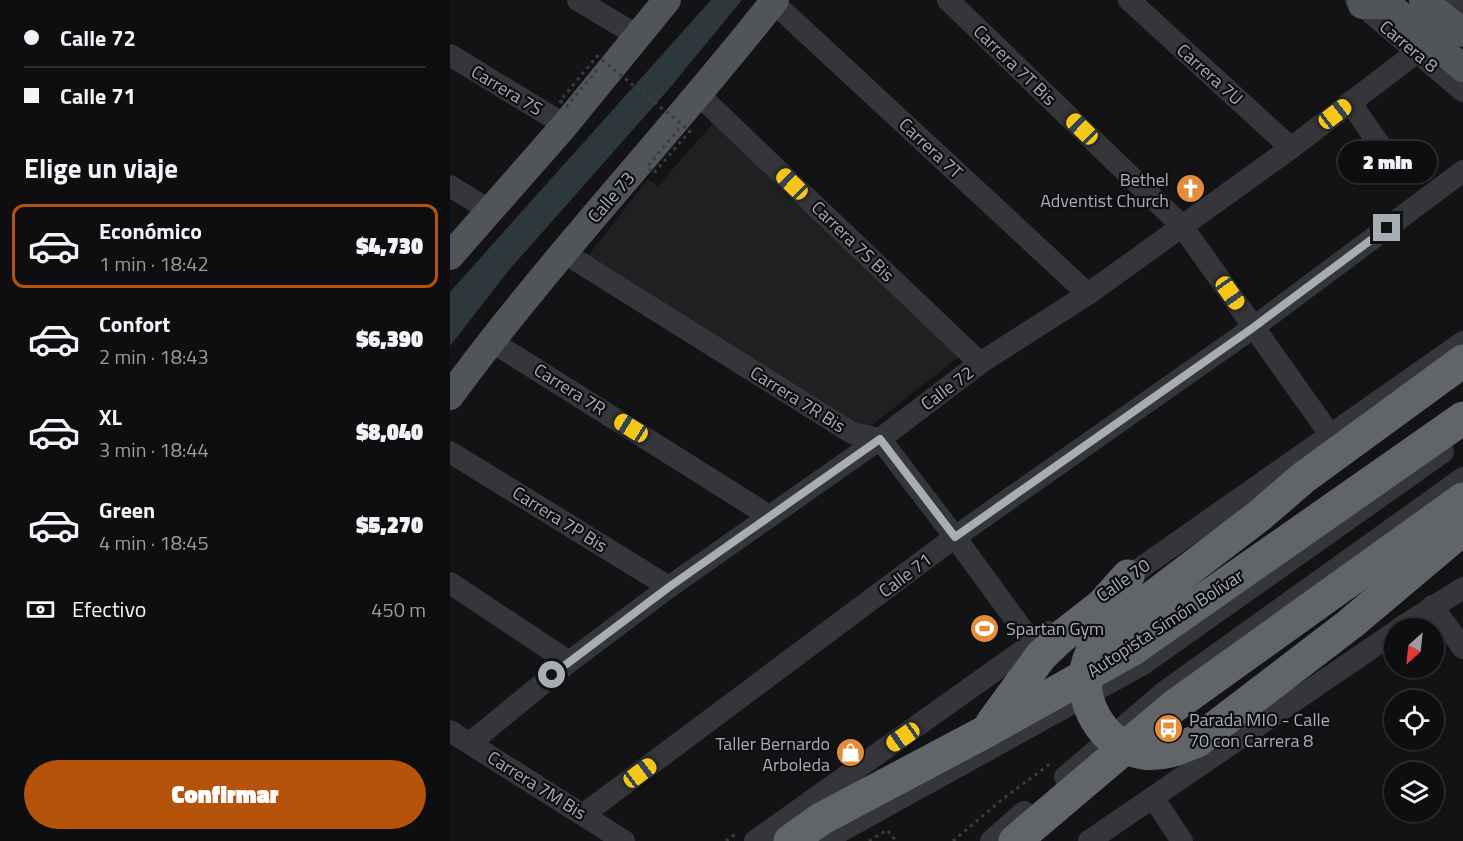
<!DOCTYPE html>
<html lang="es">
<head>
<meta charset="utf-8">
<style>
  :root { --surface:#0e0e10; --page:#1c1c1e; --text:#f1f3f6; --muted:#9b9c9f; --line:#2e2e30; --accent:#b45309 }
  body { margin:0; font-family:"Titillium Web",sans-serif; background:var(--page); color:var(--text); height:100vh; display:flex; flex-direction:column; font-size:22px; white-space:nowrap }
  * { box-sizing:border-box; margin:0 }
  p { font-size:20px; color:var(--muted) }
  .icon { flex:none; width:33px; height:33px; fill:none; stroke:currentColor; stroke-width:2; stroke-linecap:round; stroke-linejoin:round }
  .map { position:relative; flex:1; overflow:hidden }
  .sheet { display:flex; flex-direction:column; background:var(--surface); width:450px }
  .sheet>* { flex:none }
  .guide { display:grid; align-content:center; height:132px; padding:0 24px; background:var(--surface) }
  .needle { width:39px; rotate:207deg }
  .buttons { position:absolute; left:934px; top:618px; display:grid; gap:12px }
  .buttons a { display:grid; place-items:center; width:60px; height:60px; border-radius:50%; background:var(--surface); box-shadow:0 2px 4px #0004,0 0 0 2px var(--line); font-size:30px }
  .end { position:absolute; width:27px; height:27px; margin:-14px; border:8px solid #a6adb4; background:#111; box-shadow:0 0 0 3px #111 }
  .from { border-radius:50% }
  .bubble { position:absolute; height:42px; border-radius:21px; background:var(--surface); box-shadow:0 2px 4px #0004,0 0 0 2px var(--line); font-size:20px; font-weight:800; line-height:42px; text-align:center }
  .car { position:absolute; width:18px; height:36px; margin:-18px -9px; border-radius:8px; box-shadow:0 0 4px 2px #0007; background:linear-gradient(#f5c518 24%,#345 0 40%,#f5c518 0 76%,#345 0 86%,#f5c518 0) }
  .guide b { display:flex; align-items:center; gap:21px; height:57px; font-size:22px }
  .guide b+b { border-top:2px solid var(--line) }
  .guide i { width:15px; height:15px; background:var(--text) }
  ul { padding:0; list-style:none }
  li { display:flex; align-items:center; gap:18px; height:84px; margin:0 12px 9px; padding:0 12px; border:3px solid transparent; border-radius:12px }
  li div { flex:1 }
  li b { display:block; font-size:22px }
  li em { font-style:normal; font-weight:800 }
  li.current { border-color:var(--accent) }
  li>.icon { width:54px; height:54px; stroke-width:1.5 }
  h2 { padding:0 24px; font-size:27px; line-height:72px }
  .pay { display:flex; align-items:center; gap:15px; height:66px; padding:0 24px; font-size:22px }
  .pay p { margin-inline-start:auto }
  .button { display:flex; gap:12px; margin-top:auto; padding:12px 24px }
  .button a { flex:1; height:69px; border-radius:36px; background:var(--accent); color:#fff; font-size:24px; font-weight:800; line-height:69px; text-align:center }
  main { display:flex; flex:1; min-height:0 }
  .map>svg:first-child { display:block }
  .built { fill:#1f2022 }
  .water { fill:#2d383c }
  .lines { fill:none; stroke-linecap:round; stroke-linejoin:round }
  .path { stroke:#3b3d40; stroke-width:3; stroke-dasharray:3 4.5; stroke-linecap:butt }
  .minor { stroke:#343639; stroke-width:22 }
  .major { stroke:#515458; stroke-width:28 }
  .highway { stroke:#61656a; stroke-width:33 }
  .path-bridge { stroke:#3b3d40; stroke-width:3; stroke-dasharray:3 4.5; stroke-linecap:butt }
  .highway-bridge { stroke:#61656a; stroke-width:33 }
  .route { stroke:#a6adb4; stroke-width:8 }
  .labels { text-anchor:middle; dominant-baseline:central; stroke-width:4.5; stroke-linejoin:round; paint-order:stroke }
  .street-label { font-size:18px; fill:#a6adb4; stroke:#0e0e10 }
  .poi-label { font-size:18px; fill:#a6adb4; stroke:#0e0e10; text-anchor:end }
</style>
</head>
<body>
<main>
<section class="sheet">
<div class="guide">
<b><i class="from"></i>Calle 72</b>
<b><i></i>Calle 71</b>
</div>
<h2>Elige un viaje</h2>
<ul>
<li class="current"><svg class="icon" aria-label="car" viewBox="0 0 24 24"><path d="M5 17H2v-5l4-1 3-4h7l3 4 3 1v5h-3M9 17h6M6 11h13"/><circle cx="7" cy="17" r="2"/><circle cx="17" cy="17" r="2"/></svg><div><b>Económico</b><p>1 min · 18:42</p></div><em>$4,730</em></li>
<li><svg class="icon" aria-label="car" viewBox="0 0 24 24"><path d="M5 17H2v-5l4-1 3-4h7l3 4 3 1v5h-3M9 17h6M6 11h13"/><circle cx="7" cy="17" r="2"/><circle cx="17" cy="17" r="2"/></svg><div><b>Confort</b><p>2 min · 18:43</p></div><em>$6,390</em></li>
<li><svg class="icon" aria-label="car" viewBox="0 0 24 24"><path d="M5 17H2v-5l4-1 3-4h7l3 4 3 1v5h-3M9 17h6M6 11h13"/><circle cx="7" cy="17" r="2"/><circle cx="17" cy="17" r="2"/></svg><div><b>XL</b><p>3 min · 18:44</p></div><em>$8,040</em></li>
<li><svg class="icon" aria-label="car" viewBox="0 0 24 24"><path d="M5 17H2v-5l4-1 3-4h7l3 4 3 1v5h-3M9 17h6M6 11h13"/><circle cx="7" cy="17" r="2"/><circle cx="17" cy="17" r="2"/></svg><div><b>Green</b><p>4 min · 18:45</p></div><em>$5,270</em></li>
</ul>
<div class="pay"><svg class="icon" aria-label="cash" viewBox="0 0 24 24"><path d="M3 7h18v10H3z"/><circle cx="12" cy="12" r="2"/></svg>Efectivo<p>450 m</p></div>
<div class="button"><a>Confirmar</a></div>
</section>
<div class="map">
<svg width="1013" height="841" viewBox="0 0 1013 841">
  <rect width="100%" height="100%" fill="#131315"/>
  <path class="built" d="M 264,122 L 511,355 L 416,430 L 137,257 L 198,179 L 208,186 Z"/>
  <path class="water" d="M 261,0 L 292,0 L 218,90 L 59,270 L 0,346 L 0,292 Z"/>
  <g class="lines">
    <g class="path">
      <path d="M 276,841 L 287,833"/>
      <path d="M 419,841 L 437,830 L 446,841"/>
      <path d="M 503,841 L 554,798 L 600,764"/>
    </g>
    <g class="minor">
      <path d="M 128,0 L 188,36"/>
      <path d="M 498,0 L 732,226 L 881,436"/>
      <path d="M 679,0 L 841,148"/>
      <path d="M 906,0 L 1013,91"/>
      <path d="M 1007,0 L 1013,5"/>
      <path d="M 323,2 L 638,294"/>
      <path d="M 0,55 L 115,125"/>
      <path d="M 249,95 L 530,363"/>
      <path d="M 900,102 L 949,173"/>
      <path d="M 0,186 L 39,210"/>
      <path d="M 113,252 L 402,433 L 430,439 L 505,537 L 583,644"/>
      <path d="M 41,341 L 319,516"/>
      <path d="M 0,452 L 219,587"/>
      <path d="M 0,583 L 119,662"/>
      <path d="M 668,584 L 1013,342"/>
      <path d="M 982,606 L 1013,648"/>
      <path d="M 950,628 L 1013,588"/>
      <path d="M 0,731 L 174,841"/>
      <path d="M 20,743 L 119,662 L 219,587 L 430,439 L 530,363 L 638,294 L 841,148 L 980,42"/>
      <path d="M 615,777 L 713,693 L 1013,478"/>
      <path d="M 704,799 L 732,841"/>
      <path d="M 134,814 L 505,537 L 804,327 L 1013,171"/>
      <path d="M 305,841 L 599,632"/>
      <path d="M 373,841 L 693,664 L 993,452"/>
      <path d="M 541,841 L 574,812"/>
      <path d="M 639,841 L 945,632"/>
    </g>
    <g class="major">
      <path d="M 911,0 L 912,5 L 939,5"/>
      <path d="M 933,0 L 1013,68"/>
      <path d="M 973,0 L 1013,33"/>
      <path d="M 0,256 L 115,125 L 217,0"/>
      <path d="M 0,396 C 101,258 219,135 325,0"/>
    </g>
    <g class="highway">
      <path d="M 666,625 L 809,516 L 853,478 L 1013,361"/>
      <path d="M 542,723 L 591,656 L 610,638 L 652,605 L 678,576"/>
      <path d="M 747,741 L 900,624 L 1013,529"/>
      <path d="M 340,841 L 371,819 L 533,733 L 683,649 L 1013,418"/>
      <path d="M 565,841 L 723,707 L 1013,499"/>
    </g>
    <path class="path-bridge" d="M 147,70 L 117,106 L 110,101 L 147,56 L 240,131 L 204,173 L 197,167 L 229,129"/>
    <path class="highway-bridge" d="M 666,625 C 660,631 651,638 646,645 C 619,685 646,745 693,753 C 713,756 730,748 747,741"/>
  </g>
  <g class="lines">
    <path class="route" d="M 102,675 L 219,587 L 430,439 L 505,537 L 804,327 L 937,228"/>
  </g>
  <defs>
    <symbol id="church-disc" viewBox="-11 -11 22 22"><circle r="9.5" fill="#e58c3b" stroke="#0e0e10"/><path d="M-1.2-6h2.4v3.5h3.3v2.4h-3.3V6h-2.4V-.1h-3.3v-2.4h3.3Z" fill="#fff"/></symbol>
    <symbol id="stadium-disc" viewBox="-11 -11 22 22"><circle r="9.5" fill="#e58c3b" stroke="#0e0e10"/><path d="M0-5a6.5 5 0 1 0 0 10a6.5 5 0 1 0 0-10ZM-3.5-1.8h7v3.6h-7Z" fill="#fff"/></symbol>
    <symbol id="bus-disc" viewBox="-11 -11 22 22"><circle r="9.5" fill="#e58c3b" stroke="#0e0e10"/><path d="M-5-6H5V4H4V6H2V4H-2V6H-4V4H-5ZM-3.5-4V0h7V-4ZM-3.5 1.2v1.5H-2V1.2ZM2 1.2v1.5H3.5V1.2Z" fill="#fff"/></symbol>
    <symbol id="shop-disc" viewBox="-11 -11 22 22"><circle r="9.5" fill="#e58c3b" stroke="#0e0e10"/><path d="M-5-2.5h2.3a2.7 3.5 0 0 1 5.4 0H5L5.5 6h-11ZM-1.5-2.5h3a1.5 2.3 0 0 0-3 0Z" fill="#fff"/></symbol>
  </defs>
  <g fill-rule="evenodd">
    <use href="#church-disc" x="724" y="172" width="33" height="33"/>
    <use href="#stadium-disc" x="518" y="612" width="33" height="33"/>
    <use href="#bus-disc" x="702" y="712" width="33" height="33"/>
    <use href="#shop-disc" x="384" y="736" width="33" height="33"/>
  </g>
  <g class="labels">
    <g class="street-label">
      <text transform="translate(959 46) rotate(40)">Carrera 8</text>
      <text transform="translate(565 65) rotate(44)">Carrera 7T Bis</text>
      <text transform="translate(760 74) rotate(42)">Carrera 7U</text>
      <text transform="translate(57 90) rotate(31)">Carrera 7S</text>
      <text transform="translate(481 148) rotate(43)">Carrera 7T</text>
      <text transform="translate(161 197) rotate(-49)">Calle 73</text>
      <text transform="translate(403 241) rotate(44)">Carrera 7S Bis</text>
      <text transform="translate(497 388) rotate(-37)">Calle 72</text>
      <text transform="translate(120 389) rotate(32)">Carrera 7R</text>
      <text transform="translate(348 399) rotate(32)">Carrera 7R Bis</text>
      <text transform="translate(110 519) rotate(32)">Carrera 7P Bis</text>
      <text transform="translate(455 575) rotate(-37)">Calle 71</text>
      <text transform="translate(673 580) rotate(-35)">Calle 70</text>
      <text transform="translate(715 623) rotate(-33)">Autopista Simón Bolívar</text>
      <text transform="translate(87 785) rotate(32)">Carrera 7M Bis</text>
    </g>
    <g class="poi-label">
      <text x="719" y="179">Bethel<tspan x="719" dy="21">Adventist Church</tspan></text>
      <text x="556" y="628" text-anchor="start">Spartan Gym</text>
      <text x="739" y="719" text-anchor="start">Parada MIO - Calle<tspan x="739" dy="21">70 con Carrera 8</tspan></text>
      <text x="380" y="743">Taller Bernardo<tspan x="380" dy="21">Arboleda</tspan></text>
    </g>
  </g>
</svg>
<div class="buttons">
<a><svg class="needle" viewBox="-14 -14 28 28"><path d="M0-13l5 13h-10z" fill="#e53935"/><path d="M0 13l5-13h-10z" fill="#9b9c9f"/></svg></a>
<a><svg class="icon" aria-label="locate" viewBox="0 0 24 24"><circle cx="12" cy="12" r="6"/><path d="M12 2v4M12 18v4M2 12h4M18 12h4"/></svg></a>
<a><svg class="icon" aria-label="layers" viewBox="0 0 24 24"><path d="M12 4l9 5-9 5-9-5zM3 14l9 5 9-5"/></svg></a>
</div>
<i class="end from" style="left:102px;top:675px"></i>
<i class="end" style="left:937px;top:228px"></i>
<div class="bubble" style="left:888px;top:141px;width:99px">2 min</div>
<i class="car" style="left:885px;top:114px;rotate:52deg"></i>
<i class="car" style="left:632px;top:129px;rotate:314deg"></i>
<i class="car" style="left:342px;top:184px;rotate:314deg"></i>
<i class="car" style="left:780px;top:293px;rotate:145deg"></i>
<i class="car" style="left:181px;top:428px;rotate:302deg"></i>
<i class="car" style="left:453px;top:737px;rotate:235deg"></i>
<i class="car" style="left:190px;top:773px;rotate:53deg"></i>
</div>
</main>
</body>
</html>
